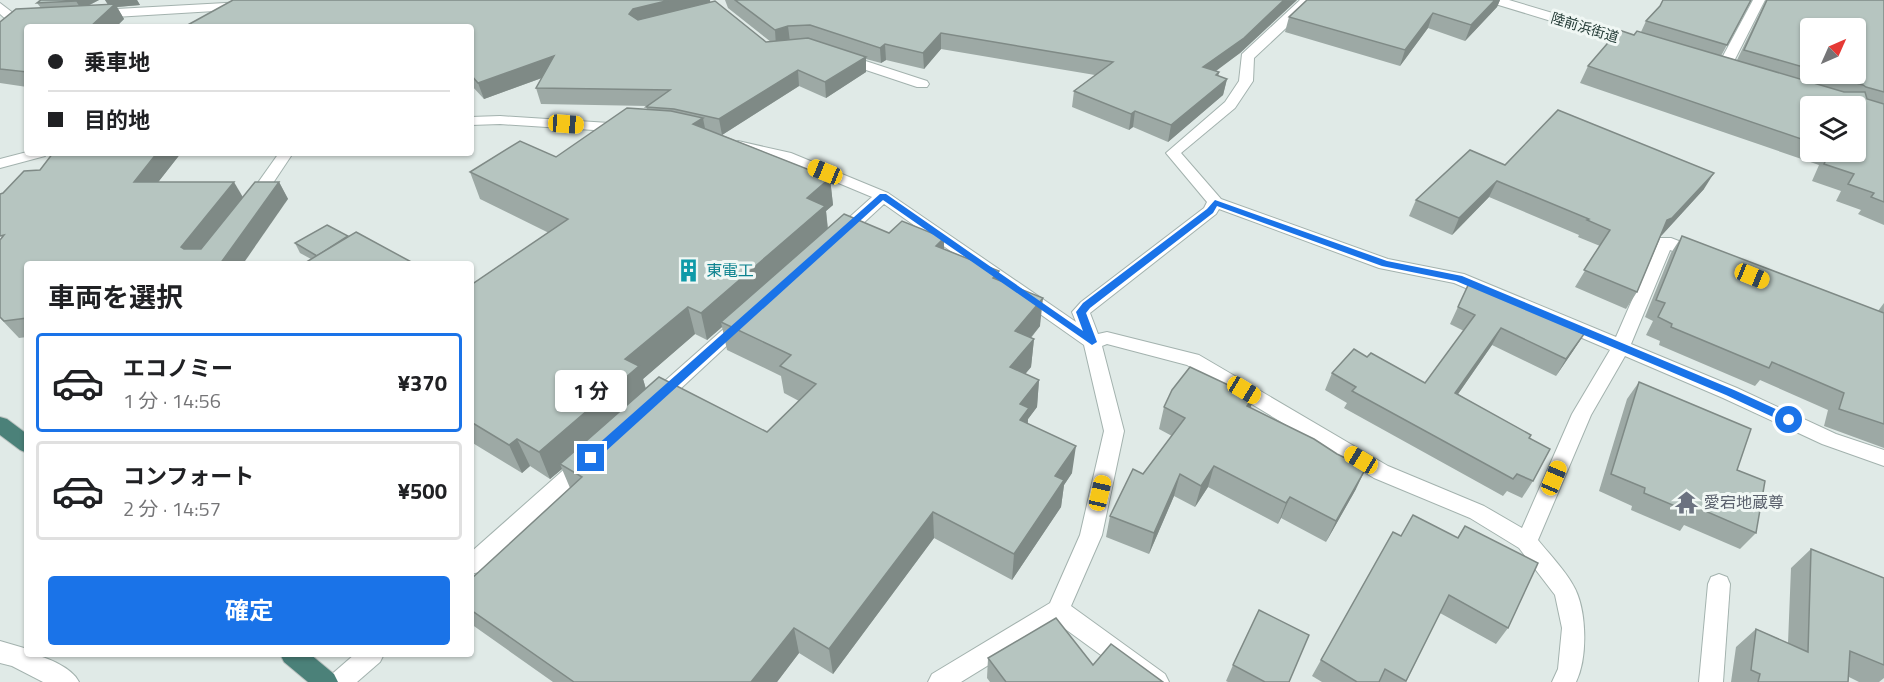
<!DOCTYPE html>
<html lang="ja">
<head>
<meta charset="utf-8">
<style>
  :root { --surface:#fff; --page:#f6f6f6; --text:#202124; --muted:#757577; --line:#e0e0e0; --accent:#1a73e8 }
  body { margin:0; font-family:"Titillium Web","Noto Sans JP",sans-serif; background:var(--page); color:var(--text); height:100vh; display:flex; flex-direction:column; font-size:22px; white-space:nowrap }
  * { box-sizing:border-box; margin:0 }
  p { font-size:20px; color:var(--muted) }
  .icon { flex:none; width:33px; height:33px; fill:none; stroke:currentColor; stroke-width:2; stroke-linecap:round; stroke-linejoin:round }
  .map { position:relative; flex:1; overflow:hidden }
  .side { position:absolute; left:24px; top:261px; width:450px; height:396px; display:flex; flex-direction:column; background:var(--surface); border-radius:6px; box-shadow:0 2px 4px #0004 }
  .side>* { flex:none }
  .banner { position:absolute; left:24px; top:24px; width:450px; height:132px; border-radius:6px; box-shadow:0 2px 4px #0004; display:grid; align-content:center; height:132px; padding:0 24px; background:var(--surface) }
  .needle { width:39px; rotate:45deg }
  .tools { position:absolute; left:1800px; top:18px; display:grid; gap:12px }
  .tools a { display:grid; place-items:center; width:66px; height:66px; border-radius:6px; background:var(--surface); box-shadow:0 2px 4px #0004; font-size:30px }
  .end { position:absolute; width:27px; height:27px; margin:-14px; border:8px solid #1a73e8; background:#fff; box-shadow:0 0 0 3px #fff }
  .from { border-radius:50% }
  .bubble { position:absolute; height:42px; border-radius:6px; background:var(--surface); box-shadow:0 2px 4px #0004; font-size:20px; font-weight:700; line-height:42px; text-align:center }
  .car { position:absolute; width:18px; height:36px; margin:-18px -9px; border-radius:8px; box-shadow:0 0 4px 2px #0007; background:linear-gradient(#f5c518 24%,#345 0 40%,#f5c518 0 76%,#345 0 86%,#f5c518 0) }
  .banner b { display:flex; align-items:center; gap:21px; height:57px; font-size:22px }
  .banner b+b { border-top:2px solid var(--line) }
  .banner i { width:15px; height:15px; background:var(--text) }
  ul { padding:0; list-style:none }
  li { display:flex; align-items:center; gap:18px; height:99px; margin:0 12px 9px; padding:0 12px; border:3px solid var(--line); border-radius:6px }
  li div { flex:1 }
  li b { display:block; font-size:22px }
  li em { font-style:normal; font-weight:700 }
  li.selected { border-color:var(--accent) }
  li>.icon { width:54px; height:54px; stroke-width:1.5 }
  h2 { padding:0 24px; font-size:27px; line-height:72px }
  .cta { display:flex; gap:12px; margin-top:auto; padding:12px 24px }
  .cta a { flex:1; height:69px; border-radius:6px; background:var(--accent); color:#fff; font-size:24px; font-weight:700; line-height:69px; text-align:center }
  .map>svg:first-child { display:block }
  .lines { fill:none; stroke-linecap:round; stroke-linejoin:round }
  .minor-casing { stroke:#a3b2ae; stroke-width:2 }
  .tertiary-casing { stroke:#a3b2ae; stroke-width:2 }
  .trunk-casing { stroke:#bdc4c2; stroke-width:2 }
  .minor { fill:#fff; fill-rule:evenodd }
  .tertiary { fill:#fff; fill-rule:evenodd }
  .trunk { fill:#4b8179; fill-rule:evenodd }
  .wall { fill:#9da9a5; fill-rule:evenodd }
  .shaded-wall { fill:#7f8a86 }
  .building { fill:#b6c5c0; stroke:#7f8a86; stroke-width:1.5 }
  .route { fill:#1a73e8 }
  .labels { text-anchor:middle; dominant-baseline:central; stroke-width:6; stroke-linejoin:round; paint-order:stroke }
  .far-street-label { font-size:14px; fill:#223a35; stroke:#f0f7f4 }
  .culture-label { font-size:16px; fill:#0d838f; stroke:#f0f7f4; text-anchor:start }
  .worship-label { font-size:16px; fill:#5b616d; stroke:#f0f7f4; text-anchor:start }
</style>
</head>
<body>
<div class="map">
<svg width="1884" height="682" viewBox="0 0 1884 682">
  <rect width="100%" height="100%" fill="#e0eae7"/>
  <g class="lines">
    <defs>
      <g id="minor">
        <path d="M 1300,0 L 1312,0 L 1301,14 L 1254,58 L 1253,81 L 1235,108 L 1181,153 L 1221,199 L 1388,259 L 1464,274 L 1616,337 L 1659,238 L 1671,238 L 1705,251 L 1707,255 L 1705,259 L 1699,260 L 1670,250 L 1631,344 L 1737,388 L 1836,434 L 1884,450 L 1884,466 L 1822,444 L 1723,398 L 1625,356 L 1591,415 L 1538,540 C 1550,555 1564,569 1573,585 C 1587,608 1588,658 1576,682 L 1552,682 L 1558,669 L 1562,628 L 1555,595 L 1519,548 L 1470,518 L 1374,478 L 1187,365 L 1107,344 L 1102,346 L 1124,431 L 1102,535 L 1071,606 L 1165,674 L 1169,682 L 1138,682 L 1057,623 L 961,682 L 928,682 L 932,674 L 1050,603 L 1080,535 L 1104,431 L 1084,345 L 884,204 L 845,240 L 833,240 L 831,236 L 833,232 L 872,197 L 781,159 L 733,148 L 731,145 L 738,141 L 791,153 L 888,193 L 1076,322 L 1072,312 L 1081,302 L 1204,208 L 1207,202 L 1166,153 L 1225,102 L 1239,81 L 1242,54 ZM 1219,209 L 1379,268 L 1454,283 L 1610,350 L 1572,414 L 1522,528 L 1484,506 L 1388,466 L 1199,355 L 1107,332 L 1098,334 L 1090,313 L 1216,214 Z"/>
        <path d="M 1753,0 L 1765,0 L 1730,69 L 1728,72 L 1718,72 L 1716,69 Z"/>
        <path d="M 0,3 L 17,16 L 19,19 L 17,22 L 9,22 L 0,14 Z"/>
        <path d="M 844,54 L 927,81 L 929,84 L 927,87 L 917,87 L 839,61 L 837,58 Z"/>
        <path d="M 500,116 L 625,124 L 632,128 L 625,132 L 500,124 L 471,125 L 471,117 Z"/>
        <path d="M 27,152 L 47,153 L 45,156 L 0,168 L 0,159 Z"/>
        <path d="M 279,153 L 293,153 L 259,204 L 247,204 L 245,201 Z"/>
        <path d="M 742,316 L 748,318 L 751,322 L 748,326 L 663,405 L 656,407 L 649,405 L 646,400 L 649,395 L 736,318 Z"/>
        <path d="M 584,456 L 591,458 L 594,464 L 591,470 L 479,572 L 471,574 L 471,552 L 577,458 Z"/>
        <path d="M 1719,574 L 1727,577 L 1730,584 L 1723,682 L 1699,682 L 1708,584 L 1711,577 Z"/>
        <path d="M 0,641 L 24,648 L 27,650 L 27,654 C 42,654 73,668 79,682 L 43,682 L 12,666 L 0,663 Z"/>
        <path d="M 355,654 L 384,654 L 380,662 L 357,682 L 328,682 L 332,674 Z"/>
      </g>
      <g id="tertiary">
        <path d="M 1490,0 L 1509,0 L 1643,40 L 1644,43 L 1643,46 L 1633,46 L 1492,3 Z"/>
        <path d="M 244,2 L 250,6 L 248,9 L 98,18 L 92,14 L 98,10 Z"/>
      </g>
      <g id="trunk">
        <path d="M 0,417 L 7,419 L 27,434 L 27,453 L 20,450 L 0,435 Z"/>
        <path d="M 280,654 L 310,654 L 334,674 L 338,682 L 308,682 L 284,662 Z"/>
      </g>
    </defs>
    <use href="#minor" class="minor-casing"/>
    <use href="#tertiary" class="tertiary-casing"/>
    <use href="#trunk" class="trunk-casing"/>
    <use href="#minor" class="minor"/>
    <use href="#tertiary" class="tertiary"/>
    <use href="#trunk" class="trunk"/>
  </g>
  <g class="wall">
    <path d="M 38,0 L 99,0 L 88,6 L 108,4 L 105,0 L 137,0 L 140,5 L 117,7 L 124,19 L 116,27 L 27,27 L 27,87 L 0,83 L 0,22 L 41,8 L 37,3 L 40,1 Z"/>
    <path d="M 233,0 L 710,0 L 710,2 L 766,42 L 771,42 L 728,8 L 725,0 L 1297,0 L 1240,53 L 1215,71 L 1219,72 L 1218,76 L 1227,79 L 1223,95 L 1168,142 L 1133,127 L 1129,130 L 1072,107 L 1074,91 L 1095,75 L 941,49 L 924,69 L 886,60 L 881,63 L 866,59 L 866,72 L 826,98 L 799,86 L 722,135 L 830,178 L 833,205 L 826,211 L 828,228 L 889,233 L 944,249 L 999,271 L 998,280 L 1040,326 L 1031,338 L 1034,339 L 1031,367 L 1025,374 L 1039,380 L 1037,407 L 1028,419 L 1028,424 L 1072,473 L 1064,485 L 1061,507 L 1012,580 L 934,538 L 833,674 L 799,653 L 777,682 L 553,682 L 471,624 L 471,579 L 570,488 L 562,469 L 550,479 L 530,466 L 522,473 L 471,442 L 471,285 L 549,233 L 480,199 L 470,172 L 556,157 L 647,109 L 646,107 L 648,106 L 541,104 L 536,88 L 542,78 L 484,99 L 471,85 L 471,27 ZM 722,327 L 727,350 L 781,376 L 784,393 L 799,401 L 767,432 L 646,389 L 643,379 L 695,334 L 707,340 Z"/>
    <path d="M 1307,0 L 1500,0 L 1497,7 L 1465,41 L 1428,28 L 1400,66 L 1285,32 L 1289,17 Z"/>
    <path d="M 1766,0 L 1884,0 L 1884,225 L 1858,214 L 1861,210 L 1836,201 L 1841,191 L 1812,181 L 1819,165 L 1580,83 L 1588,66 L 1634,35 L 1641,32 L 1646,21 L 1660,6 L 1727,45 L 1721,56 L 1737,60 ZM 1810,28 L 1856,74 L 1810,74 ZM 1810,106 L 1856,152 L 1810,152 Z"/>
    <path d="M 53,153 L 181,153 L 158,182 L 243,197 L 279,182 L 288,199 L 27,264 L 27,337 L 19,338 L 0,318 L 3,193 L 40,170 Z"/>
    <path d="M 1505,165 L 1704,189 L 1661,236 L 1637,292 L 1626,309 L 1575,287 L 1600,246 L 1578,237 L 1579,235 L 1489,197 L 1452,235 L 1409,216 L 1416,200 Z"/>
    <path d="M 348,236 L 311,259 L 300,253 L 295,243 Z"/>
    <path d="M 1682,236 L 1878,311 L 1884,303 L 1884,448 L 1824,426 L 1828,410 L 1760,380 L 1755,386 L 1659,345 L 1660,341 L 1646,335 L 1653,321 L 1645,317 L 1671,253 Z"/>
    <path d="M 1470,281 L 1584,334 L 1573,351 L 1556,376 L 1492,345 L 1458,394 L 1529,439 L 1533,481 L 1522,498 L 1507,491 L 1503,496 L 1344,408 L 1347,403 L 1325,390 L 1332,373 L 1367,357 L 1425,383 L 1464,331 L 1450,324 Z"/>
    <path d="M 1639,382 L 1737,470 L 1756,533 L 1740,549 L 1684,525 L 1680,531 L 1631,510 L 1632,506 L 1599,491 L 1627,399 Z"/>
    <path d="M 1164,407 L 1250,408 L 1356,489 L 1326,542 L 1281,518 L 1278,524 L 1208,487 L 1195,507 L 1174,496 L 1149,554 L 1106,537 L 1110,516 L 1172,436 L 1159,429 Z"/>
    <path d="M 1465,526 L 1508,628 L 1496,644 L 1440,613 L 1406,682 L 1322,682 L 1312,676 L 1321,660 L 1401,536 L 1457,538 Z"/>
    <path d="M 1811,549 L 1884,578 L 1884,678 L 1879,682 L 1859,682 L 1849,677 L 1848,682 L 1731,682 L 1736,647 L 1756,629 L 1788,643 L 1791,568 Z"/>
    <path d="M 988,658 L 1093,665 L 1163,682 L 990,682 L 987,678 Z"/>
    <path d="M 1233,665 L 1289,682 L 1228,682 L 1226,681 Z"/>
  </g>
  <g class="shaded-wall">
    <path d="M 78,0 L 99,0 L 81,9 L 76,1 Z"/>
    <path d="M 105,0 L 137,0 L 140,5 L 117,7 L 124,19 L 116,27 L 90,27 L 110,8 Z"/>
    <path d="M 670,0 L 710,0 L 711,6 L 636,24 L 629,14 L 633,9 Z"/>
    <path d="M 1284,0 L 1297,0 L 1240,53 L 1200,83 L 1203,67 Z"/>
    <path d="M 1495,0 L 1500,0 L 1497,7 L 1465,41 L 1471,25 Z"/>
    <path d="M 1433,13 L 1428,28 L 1400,66 L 1405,50 Z"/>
    <path d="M 788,26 L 790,42 L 776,46 L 775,30 Z"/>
    <path d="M 941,33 L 941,49 L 924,69 L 923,53 Z"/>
    <path d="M 885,44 L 886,60 L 881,63 L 880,48 Z"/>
    <path d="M 554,56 L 558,72 L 484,99 L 478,83 Z"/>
    <path d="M 866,57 L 866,72 L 826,98 L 825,82 Z"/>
    <path d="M 798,70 L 799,86 L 722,135 L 719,119 Z"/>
    <path d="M 1219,72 L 1215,88 L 1227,79 L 1223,95 L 1168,142 L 1171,125 Z"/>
    <path d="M 1135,111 L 1133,127 L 1129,130 L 1131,114 Z"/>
    <path d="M 703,118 L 708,144 L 693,124 Z"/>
    <path d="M 157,153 L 181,153 L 145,199 L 134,182 Z"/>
    <path d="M 1714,173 L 1704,189 L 1662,235 L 1657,237 L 1667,220 Z"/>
    <path d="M 830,178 L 833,205 L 826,211 L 828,233 L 721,322 L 722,327 L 707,340 L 701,313 L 807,198 Z"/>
    <path d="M 1497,181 L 1489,197 L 1452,235 L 1459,218 Z"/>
    <path d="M 234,182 L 244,199 L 193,264 L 181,247 Z"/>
    <path d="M 279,182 L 288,199 L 243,264 L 220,264 Z"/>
    <path d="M 944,238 L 944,265 L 936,246 Z"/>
    <path d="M 999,271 L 997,298 L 993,278 Z"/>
    <path d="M 1043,298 L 1040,326 L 1013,359 L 1015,331 Z"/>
    <path d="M 688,307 L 695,334 L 643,379 L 647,393 L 560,464 L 562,469 L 550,479 L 539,452 L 625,359 Z"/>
    <path d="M 1501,328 L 1492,345 L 1447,410 L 1455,393 Z"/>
    <path d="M 1584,334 L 1573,351 L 1556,376 L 1566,359 Z"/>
    <path d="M 1034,339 L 1031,367 L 1008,395 L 1010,367 Z"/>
    <path d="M 1039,380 L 1037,407 L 1028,419 L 1026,436 L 1018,448 L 1020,404 Z"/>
    <path d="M 1254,397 L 1247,419 L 1247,406 Z"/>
    <path d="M 517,439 L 530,466 L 522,473 L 509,445 Z"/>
    <path d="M 1076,446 L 1072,473 L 1064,485 L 1061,507 L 1012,580 L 1014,554 L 1055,476 Z"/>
    <path d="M 1214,466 L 1208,487 L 1195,507 L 1201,486 Z"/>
    <path d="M 1366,468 L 1356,489 L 1326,542 L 1336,521 Z"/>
    <path d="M 1180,474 L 1174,496 L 1149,554 L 1154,533 Z"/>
    <path d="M 1290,497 L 1281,518 L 1278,524 L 1286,503 Z"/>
    <path d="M 933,512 L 934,538 L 833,674 L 829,649 Z"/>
    <path d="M 794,628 L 799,653 L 777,682 L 751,682 Z"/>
  </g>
  <g class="building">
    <path d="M 41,0 L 78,0 L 76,1 L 37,3 Z"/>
    <path d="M 233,0 L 670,0 L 633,9 L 629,14 L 638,20 L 715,1 L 766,42 L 808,38 L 866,57 L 825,82 L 798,70 L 719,119 L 674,109 L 646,107 L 670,90 L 536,88 L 554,56 L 478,83 L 471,75 L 471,27 L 184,27 Z"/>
    <path d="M 735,0 L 1284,0 L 1244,38 L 1203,67 L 1219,72 L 1216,75 L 1227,79 L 1171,125 L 1135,111 L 1131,114 L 1074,91 L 1113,62 L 941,33 L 923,53 L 885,44 L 880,48 L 810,25 L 788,26 L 775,30 Z"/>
    <path d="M 1307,0 L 1495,0 L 1471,25 L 1433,13 L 1405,50 L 1289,17 Z"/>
    <path d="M 1663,0 L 1751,0 L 1727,45 L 1646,21 L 1660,6 Z"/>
    <path d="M 1767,0 L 1884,0 L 1884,92 L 1866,87 L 1863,85 L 1825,74 L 1856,74 L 1856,28 L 1810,28 L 1810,69 L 1744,50 Z"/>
    <path d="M 115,4 L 90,27 L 27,27 L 27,72 L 0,69 L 0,22 L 16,9 Z"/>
    <path d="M 1619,30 L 1634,35 L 1637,31 L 1844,92 L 1865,92 L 1867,99 L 1884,104 L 1884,202 L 1871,197 L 1874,193 L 1848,184 L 1854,174 L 1824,164 L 1830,152 L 1856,152 L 1856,106 L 1810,106 L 1810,142 L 1588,66 Z"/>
    <path d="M 627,108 L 671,111 L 703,118 L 693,124 L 830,178 L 807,198 L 825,206 L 701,313 L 688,307 L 625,359 L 639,366 L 539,452 L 517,439 L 509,445 L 471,422 L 471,285 L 568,219 L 470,172 L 520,141 L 556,157 Z"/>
    <path d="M 1558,110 L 1714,173 L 1672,218 L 1667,220 L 1637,292 L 1584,270 L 1610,230 L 1587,220 L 1589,219 L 1497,181 L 1459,218 L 1416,200 L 1470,150 L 1505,165 Z"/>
    <path d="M 53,153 L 157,153 L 134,182 L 234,182 L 181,247 L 184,249 L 201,249 L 255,182 L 279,182 L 220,264 L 27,264 L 27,318 L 4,321 L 0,317 L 0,240 L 4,235 L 0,236 L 0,194 L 3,193 L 24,171 L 40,170 Z"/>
    <path d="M 844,214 L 889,233 L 902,221 L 944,238 L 936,246 L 999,271 L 993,278 L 1043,298 L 1015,331 L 1034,339 L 1010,367 L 1039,380 L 1020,404 L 1029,408 L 1020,420 L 1076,446 L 1055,476 L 1064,480 L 1014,554 L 933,512 L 829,649 L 794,628 L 751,682 L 574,682 L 471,610 L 471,579 L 582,477 L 560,464 L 659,377 L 767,432 L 816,384 L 780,366 L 791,355 L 721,322 Z"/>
    <path d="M 327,225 L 348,236 L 317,256 L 295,243 Z"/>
    <path d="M 356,232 L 415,264 L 303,264 Z"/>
    <path d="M 1682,236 L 1884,313 L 1884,424 L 1839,409 L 1844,393 L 1772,362 L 1769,368 L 1671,327 L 1672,324 L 1658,317 L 1665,303 L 1656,300 Z"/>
    <path d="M 1470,281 L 1584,334 L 1566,359 L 1501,328 L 1455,393 L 1531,435 L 1529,438 L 1550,449 L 1533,481 L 1517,474 L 1513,479 L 1352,391 L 1356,387 L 1332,373 L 1354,349 L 1367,357 L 1371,353 L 1425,383 L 1475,315 L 1458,307 Z"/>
    <path d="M 1190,367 L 1254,397 L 1247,406 L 1314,439 L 1337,454 L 1366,468 L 1336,521 L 1290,497 L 1286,503 L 1214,466 L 1201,486 L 1180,474 L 1154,533 L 1110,516 L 1133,469 L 1143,474 L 1185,418 L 1164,407 L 1172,390 Z"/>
    <path d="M 1639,382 L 1751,429 L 1737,470 L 1765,481 L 1756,533 L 1696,507 L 1694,514 L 1644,493 L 1645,488 L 1611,474 Z"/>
    <path d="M 1413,515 L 1458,538 L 1465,526 L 1538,563 L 1508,628 L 1449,595 L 1406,681 L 1385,669 L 1379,682 L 1357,682 L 1321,660 L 1393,532 L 1401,536 Z"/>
    <path d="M 1811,549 L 1884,578 L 1884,665 L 1850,651 L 1848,682 L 1758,682 L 1760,674 L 1751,670 L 1756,629 L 1808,652 Z"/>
    <path d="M 1259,610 L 1309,635 L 1289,682 L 1265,682 L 1233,665 Z"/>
    <path d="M 1056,618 L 1093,665 L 1111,644 L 1163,682 L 1006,682 L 988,658 Z"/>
  </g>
  <path class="route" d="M 880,194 L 886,194 L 1083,331 L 1076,312 L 1083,303 L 1207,209 L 1215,200 L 1387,261 L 1462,276 L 1734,390 L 1793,417 L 1795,420 L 1793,423 L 1786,423 L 1726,395 L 1456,281 L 1382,266 L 1217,206 L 1213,213 L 1090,308 L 1086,313 L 1097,342 L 1092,345 L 883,200 L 595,461 L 587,461 L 587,454 Z"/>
  <defs>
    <symbol id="building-bare" viewBox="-9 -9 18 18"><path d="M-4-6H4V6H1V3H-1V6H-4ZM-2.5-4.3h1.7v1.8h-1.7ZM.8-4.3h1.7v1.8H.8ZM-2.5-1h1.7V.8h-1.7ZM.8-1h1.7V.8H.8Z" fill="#0f9aa8" stroke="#f0f7f4" stroke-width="2.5" paint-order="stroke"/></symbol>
    <symbol id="temple-bare" viewBox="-9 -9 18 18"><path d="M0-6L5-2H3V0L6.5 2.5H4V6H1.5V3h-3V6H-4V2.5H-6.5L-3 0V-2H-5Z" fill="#6b7280" stroke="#f0f7f4" stroke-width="2.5" paint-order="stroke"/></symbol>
  </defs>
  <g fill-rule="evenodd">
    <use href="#building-bare" x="672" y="254" width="33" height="33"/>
    <use href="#temple-bare" x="1670" y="486" width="33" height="33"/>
  </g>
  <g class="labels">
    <g class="far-street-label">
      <text transform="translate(1585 27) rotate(17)">陸前浜街道</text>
    </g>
    <g class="culture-label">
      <text x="706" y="270">東電工</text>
    </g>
    <g class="worship-label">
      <text x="1704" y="502">愛宕地蔵尊</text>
    </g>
  </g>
</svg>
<div class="tools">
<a><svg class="needle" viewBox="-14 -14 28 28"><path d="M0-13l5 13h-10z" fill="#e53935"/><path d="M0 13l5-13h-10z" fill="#757577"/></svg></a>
<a><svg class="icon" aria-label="layers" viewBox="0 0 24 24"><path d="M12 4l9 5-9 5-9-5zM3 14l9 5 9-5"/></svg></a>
</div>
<i class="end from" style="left:1789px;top:420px"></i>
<i class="end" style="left:591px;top:458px"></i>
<div class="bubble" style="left:555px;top:370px;width:72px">1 分</div>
<i class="car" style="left:566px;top:124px;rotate:94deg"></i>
<i class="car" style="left:825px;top:172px;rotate:292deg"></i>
<i class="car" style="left:1752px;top:276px;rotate:112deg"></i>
<i class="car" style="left:1244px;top:390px;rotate:121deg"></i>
<i class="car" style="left:1361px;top:460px;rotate:301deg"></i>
<i class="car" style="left:1554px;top:478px;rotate:23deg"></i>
<i class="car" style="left:1100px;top:493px;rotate:13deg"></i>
<div class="banner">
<b><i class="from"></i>乗車地</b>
<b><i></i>目的地</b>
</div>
<section class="side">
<h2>車両を選択</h2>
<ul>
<li class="selected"><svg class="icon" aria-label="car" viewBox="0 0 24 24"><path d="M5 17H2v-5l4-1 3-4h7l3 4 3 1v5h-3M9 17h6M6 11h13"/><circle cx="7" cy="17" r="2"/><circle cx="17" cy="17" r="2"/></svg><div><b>エコノミー</b><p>1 分 · 14:56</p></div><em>¥370</em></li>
<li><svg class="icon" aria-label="car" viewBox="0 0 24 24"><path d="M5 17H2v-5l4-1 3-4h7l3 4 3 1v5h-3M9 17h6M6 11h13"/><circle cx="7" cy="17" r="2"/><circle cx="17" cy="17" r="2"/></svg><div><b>コンフォート</b><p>2 分 · 14:57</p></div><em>¥500</em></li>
</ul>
<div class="cta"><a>確定</a></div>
</section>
</div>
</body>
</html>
